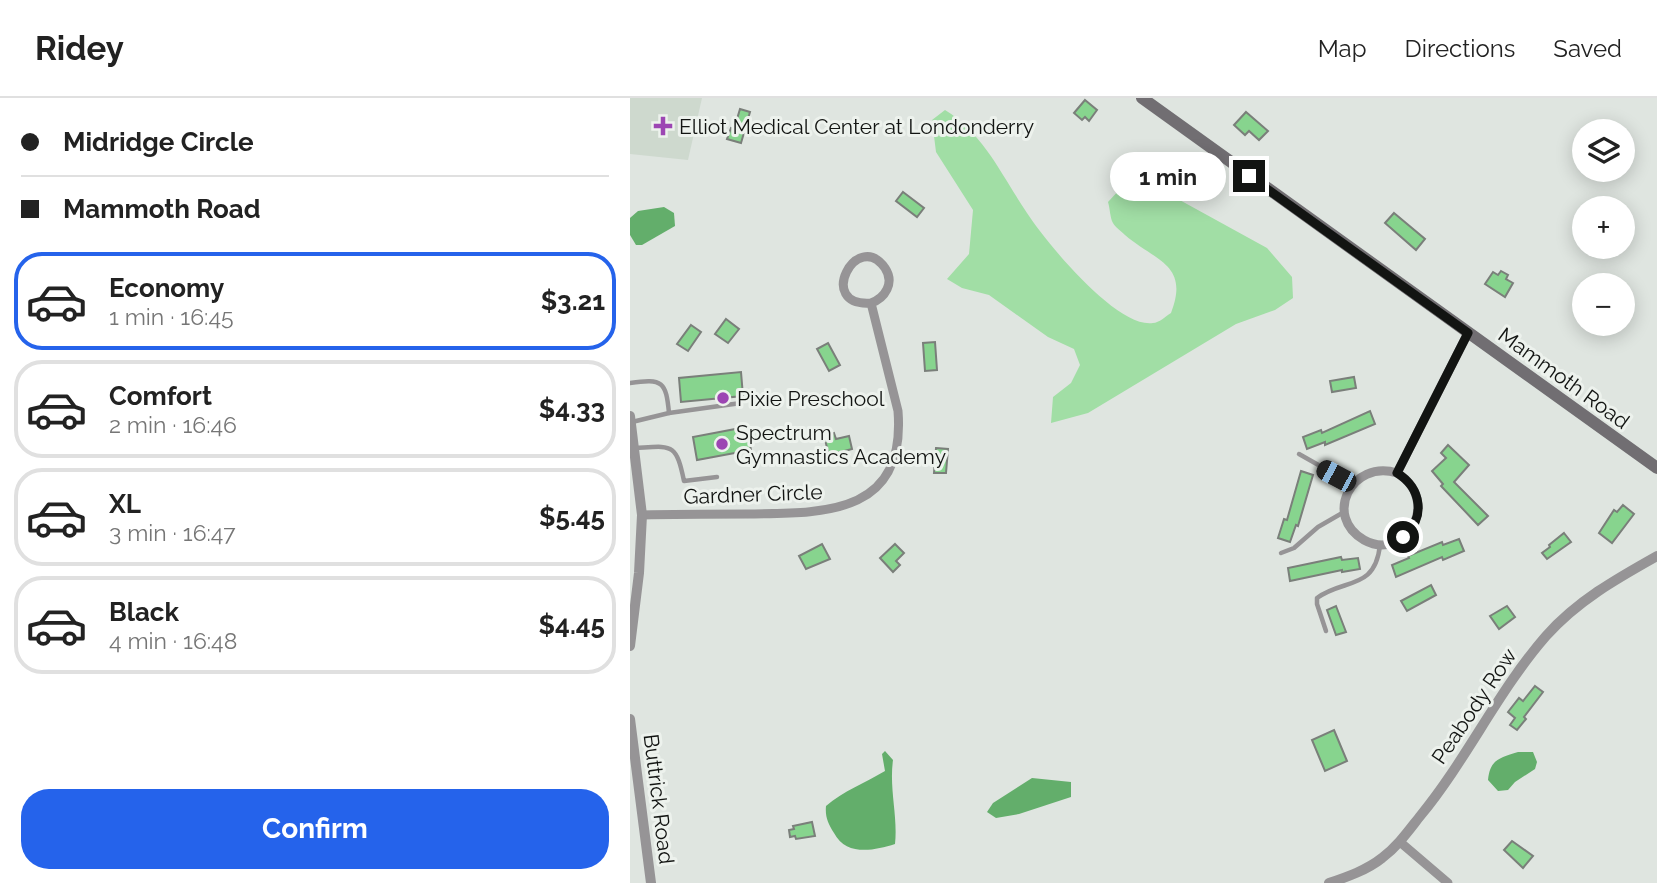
<!DOCTYPE html>
<html lang="en">
<head>
<meta charset="utf-8">
<style>
  :root { --surface:#fff; --page:#f2f2f2; --text:#222; --muted:#767676; --line:#e0e0e0; --accent:#2563eb }
  body { margin:0; font-family:Raleway,sans-serif; background:var(--page); color:var(--text); height:100vh; display:flex; flex-direction:column; font-size:26px; white-space:nowrap }
  * { box-sizing:border-box; margin:0 }
  p { font-size:23px; color:var(--muted) }
  .icon { flex:none; width:38px; height:38px; fill:none; stroke:currentColor; stroke-width:2; stroke-linecap:round; stroke-linejoin:round }
  .map { position:relative; flex:1; overflow:hidden }
  .panel { display:flex; flex-direction:column; background:var(--surface); width:630px }
  .panel>* { flex:none }
  .banner { display:grid; align-content:center; height:154px; padding:0 21px; background:var(--surface) }
  .fabs { position:absolute; left:942px; top:21px; display:grid; gap:14px }
  .fabs a { display:grid; place-items:center; width:63px; height:63px; border-radius:50%; background:var(--surface); box-shadow:0 4px 18px #0003; font-size:35px }
  .end { position:absolute; width:32px; height:32px; margin:-16px; border:9px solid #121412; background:#fff; box-shadow:0 0 0 4px #fff }
  .from { border-radius:50% }
  .bubble { position:absolute; height:49px; border-radius:24px; background:var(--surface); box-shadow:0 4px 18px #0003; font-size:23px; font-weight:700; line-height:49px; text-align:center }
  .car { position:absolute; width:21px; height:42px; margin:-21px -10px; border-radius:9px; box-shadow:0 0 5px 2px #0007; background:linear-gradient(#222 24%,#8ab4d8 0 40%,#222 0 76%,#8ab4d8 0 86%,#222 0) }
  .banner b { display:flex; align-items:center; gap:24px; height:66px; font-size:26px }
  .banner b+b { border-top:2px solid var(--line) }
  .banner i { width:18px; height:18px; background:var(--text) }
  ul { padding:0; list-style:none }
  li { display:flex; align-items:center; gap:21px; height:98px; margin:0 14px 10px; padding:0 7px; border:4px solid var(--line); border-radius:28px }
  li div { flex:1 }
  li b { display:block; font-size:26px }
  li em { font-style:normal; font-weight:700 }
  li.selected { border-color:var(--accent) }
  li>.icon { width:63px; height:63px; stroke-width:1.5 }
  .button { display:flex; gap:14px; margin-top:auto; padding:14px 21px }
  .button a { flex:1; height:80px; border-radius:28px; background:var(--accent); color:#fff; font-size:28px; font-weight:700; line-height:80px; text-align:center }
  header { display:flex; align-items:center; gap:42px; box-sizing:border-box; height:98px; padding:0 35px; background:var(--surface); border-bottom:2px solid var(--line) }
  header strong { font-size:33px }
  nav { display:flex; gap:38px; margin-inline-start:auto; font-size:24px }
  main { display:flex; flex:1; min-height:0 }
  .map>svg:first-child { display:block }
  .built { fill:#ced9ce }
  .green { fill:#a1dea5 }
  .water { fill:#63ae6b }
  .building { fill:#87d48e; stroke:#7a7f7a; stroke-width:2 }
  .lines { fill:none; stroke-linecap:round; stroke-linejoin:round }
  .service { stroke:#969496; stroke-width:4.5 }
  .minor { stroke:#969496; stroke-width:9 }
  .tertiary { stroke:#969496; stroke-width:10 }
  .secondary { stroke:#716e72; stroke-width:12 }
  .route { stroke:#121412; stroke-width:9 }
  .poi-dot { fill:#9c46b3; stroke:#edf2ed; stroke-width:2.5 }
  .labels { text-anchor:middle; dominant-baseline:central; stroke-width:6; stroke-linejoin:round; paint-order:stroke }
  .poi-label { font-size:21px; fill:#121412; stroke:#edf2ed; text-anchor:start }
  .street-label { font-size:21px; fill:#121412; stroke:#edf2ed }
</style>
</head>
<body>
<header>
<strong>Ridey</strong>
<nav><a>Map</a><a>Directions</a><a>Saved</a></nav>
</header>
<main>
<section class="panel">
<div class="banner">
<b><i class="from"></i>Midridge Circle</b>
<b><i></i>Mammoth Road</b>
</div>
<ul>
<li class="selected"><svg class="icon" aria-label="car" viewBox="0 0 24 24"><path d="M5 17H2v-5l4-1 3-4h7l3 4 3 1v5h-3M9 17h6M6 11h13"/><circle cx="7" cy="17" r="2"/><circle cx="17" cy="17" r="2"/></svg><div><b>Economy</b><p>1 min · 16:45</p></div><em>$3.21</em></li>
<li><svg class="icon" aria-label="car" viewBox="0 0 24 24"><path d="M5 17H2v-5l4-1 3-4h7l3 4 3 1v5h-3M9 17h6M6 11h13"/><circle cx="7" cy="17" r="2"/><circle cx="17" cy="17" r="2"/></svg><div><b>Comfort</b><p>2 min · 16:46</p></div><em>$4.33</em></li>
<li><svg class="icon" aria-label="car" viewBox="0 0 24 24"><path d="M5 17H2v-5l4-1 3-4h7l3 4 3 1v5h-3M9 17h6M6 11h13"/><circle cx="7" cy="17" r="2"/><circle cx="17" cy="17" r="2"/></svg><div><b>XL</b><p>3 min · 16:47</p></div><em>$5.45</em></li>
<li><svg class="icon" aria-label="car" viewBox="0 0 24 24"><path d="M5 17H2v-5l4-1 3-4h7l3 4 3 1v5h-3M9 17h6M6 11h13"/><circle cx="7" cy="17" r="2"/><circle cx="17" cy="17" r="2"/></svg><div><b>Black</b><p>4 min · 16:48</p></div><em>$4.45</em></li>
</ul>
<div class="button"><a>Confirm</a></div>
</section>
<div class="map">
<svg width="1027" height="785" viewBox="0 0 1027 785">
  <rect width="100%" height="100%" fill="#dfe5e0"/>
  <path class="built" d="M 0,0 L 72,0 L 58,62 L 0,56 Z"/>
  <path class="green" d="M 315,12 C 354,36 372,78 397,115 C 415,143 487,231 523,225 C 529,225 536,218 541,215 C 560,166 525,163 495,137 C 491,133 485,129 483,125 C 480,120 480,110 478,104 L 491,90 L 507,88 L 526,89 L 637,150 L 662,179 L 663,200 L 645,212 L 606,226 L 458,315 L 421,325 L 423,299 L 441,285 L 450,267 L 444,251 L 418,239 L 359,197 L 332,190 L 317,181 L 339,156 L 343,112 L 306,54 L 302,22 Z"/>
  <g class="water">
    <path d="M 34,109 L 44,115 L 45,128 L 12,147 L 6,147 L 0,137 L 0,120 L 8,113 Z"/>
    <path d="M 255,653 L 263,662 C 259,691 268,718 265,746 C 243,753 216,758 204,735 C 198,725 195,719 196,708 C 213,693 235,685 255,673 L 252,656 Z"/>
    <path d="M 888,654 L 903,654 L 907,664 L 905,671 L 885,684 L 878,692 L 868,693 L 858,682 C 860,661 870,660 888,654 Z"/>
    <path d="M 402,680 L 441,684 L 441,699 L 389,716 L 366,720 L 357,714 L 363,705 Z"/>
  </g>
  <g class="building">
    <path d="M 455,2 L 467,12 L 459,23 L 455,19 L 452,22 L 444,15 Z"/>
    <path d="M 110,11 L 120,14 L 111,45 L 97,41 L 101,30 L 104,31 Z"/>
    <path d="M 616,14 L 638,33 L 629,42 L 619,33 L 615,37 L 604,27 Z"/>
    <path d="M 273,94 L 294,110 L 287,119 L 266,103 Z"/>
    <path d="M 764,115 L 795,141 L 786,152 L 755,125 Z"/>
    <path d="M 871,173 L 878,177 L 876,181 L 883,185 L 875,199 L 855,186 L 863,174 L 868,177 Z"/>
    <path d="M 96,221 L 109,231 L 98,245 L 85,236 Z"/>
    <path d="M 61,227 L 71,234 L 58,253 L 47,246 Z"/>
    <path d="M 305,244 L 307,272 L 295,273 L 293,245 Z"/>
    <path d="M 198,245 L 210,267 L 199,273 L 187,251 Z"/>
    <path d="M 111,274 L 113,298 L 51,304 L 49,280 Z"/>
    <path d="M 724,279 L 726,290 L 702,294 L 700,283 Z"/>
    <path d="M 740,313 L 745,326 L 695,347 L 695,344 L 677,351 L 673,339 L 691,332 L 692,335 Z"/>
    <path d="M 116,329 L 121,352 L 67,362 L 63,339 Z"/>
    <path d="M 204,335 L 206,341 L 219,338 L 222,351 L 199,357 L 194,338 Z"/>
    <path d="M 818,347 L 839,367 L 824,384 L 858,418 L 848,427 L 811,388 L 813,386 L 802,373 L 816,360 L 811,355 Z"/>
    <path d="M 306,350 L 318,351 L 316,375 L 304,375 Z"/>
    <path d="M 671,373 L 683,377 L 668,428 L 666,427 L 660,444 L 648,440 L 654,421 L 657,422 Z"/>
    <path d="M 993,407 L 1004,416 L 982,445 L 969,435 L 984,412 L 987,414 Z"/>
    <path d="M 934,435 L 941,444 L 917,461 L 912,455 L 920,449 L 919,447 Z"/>
    <path d="M 829,441 L 834,453 L 813,462 L 812,459 L 766,479 L 762,467 L 779,460 L 778,458 L 812,444 L 813,447 Z"/>
    <path d="M 192,446 L 200,461 L 176,471 L 169,458 Z"/>
    <path d="M 265,446 L 274,455 L 266,463 L 270,467 L 263,474 L 250,460 Z"/>
    <path d="M 711,459 L 712,462 L 728,460 L 730,471 L 712,474 L 712,472 L 660,483 L 658,470 Z"/>
    <path d="M 801,487 L 806,497 L 777,513 L 771,503 Z"/>
    <path d="M 706,508 L 716,534 L 706,537 L 697,512 Z"/>
    <path d="M 877,508 L 885,519 L 869,531 L 860,518 Z"/>
    <path d="M 905,588 L 913,594 L 894,619 L 896,621 L 887,632 L 880,627 L 885,620 L 878,614 L 889,600 L 893,603 Z"/>
    <path d="M 704,632 L 717,663 L 695,673 L 682,642 Z"/>
    <path d="M 182,724 L 185,738 L 166,741 L 165,738 L 160,739 L 159,732 L 164,731 L 163,728 Z"/>
    <path d="M 882,743 L 903,758 L 893,770 L 874,752 Z"/>
  </g>
  <g class="lines">
    <g class="service">
      <path d="M 0,285 C 33,280 36,284 39,315 L 2,324"/>
      <path d="M 39,315 L 111,305"/>
      <path d="M 5,350 C 42,348 46,344 54,383 L 87,379"/>
      <path d="M 669,356 L 722,386"/>
      <path d="M 651,455 L 664,450 L 688,429 L 714,414"/>
      <path d="M 696,533 L 687,506 L 687,500 C 714,480 745,493 750,447"/>
    </g>
    <g class="minor">
      <path d="M 767,375 C 812,402 776,465 734,442 C 693,419 721,361 767,375 L 838,235"/>
      <path d="M 12,417 C 48,416 84,416 120,416 C 197,415 276,416 268,313 L 241,205 C 255,200 265,185 255,170 C 227,130 185,209 241,205"/>
      <path d="M 770,744 L 818,785"/>
    </g>
    <g class="tertiary">
      <path d="M 0,318 L 12,417 L 9,475 L 0,548"/>
      <path d="M 0,621 L 21,785"/>
      <path d="M 699,785 C 717,779 737,772 752,760 C 768,748 779,732 791,717 C 837,661 868,593 916,538 C 947,503 986,481 1027,458"/>
    </g>
    <path class="secondary" d="M 512,0 L 1027,370"/>
  </g>
  <g class="lines">
    <path class="route" d="M 619,78 L 838,235 L 767,375 C 792,390 796,421 773,439"/>
  </g>
  <g class="poi-dot">
    <path d="M29.5 17.5h7v7h7v7h-7v7h-7v-7h-7v-7h7z"/>
    <circle cx="93" cy="300" r="7"/>
    <circle cx="92" cy="346" r="7"/>
  </g>
  <g class="labels">
    <g class="poi-label">
      <text x="49" y="28">Elliot Medical Center at Londonderry</text>
      <text x="107" y="300">Pixie Preschool</text>
      <text x="106" y="334">Spectrum<tspan x="106" dy="24">Gymnastics Academy</tspan></text>
    </g>
    <g class="street-label">
      <text transform="translate(934 280) rotate(36)">Mammoth Road</text>
      <text transform="translate(123 396) rotate(-2)">Gardner Circle</text>
      <text transform="translate(844 608) rotate(-56)">Peabody Row</text>
      <text transform="translate(29 701) rotate(83)">Buttrick Road</text>
    </g>
  </g>
</svg>
<div class="fabs">
<a><svg class="icon" aria-label="layers" viewBox="0 0 24 24"><path d="M12 4l9 5-9 5-9-5zM3 14l9 5 9-5"/></svg></a>
<a>+</a>
<a>−</a>
</div>
<i class="end from" style="left:773px;top:439px"></i>
<i class="end" style="left:619px;top:78px"></i>
<div class="bubble" style="left:480px;top:54px;width:116px">1 min</div>
<i class="car" style="left:706px;top:378px;rotate:298deg"></i>
</div>
</main>
</body>
</html>
